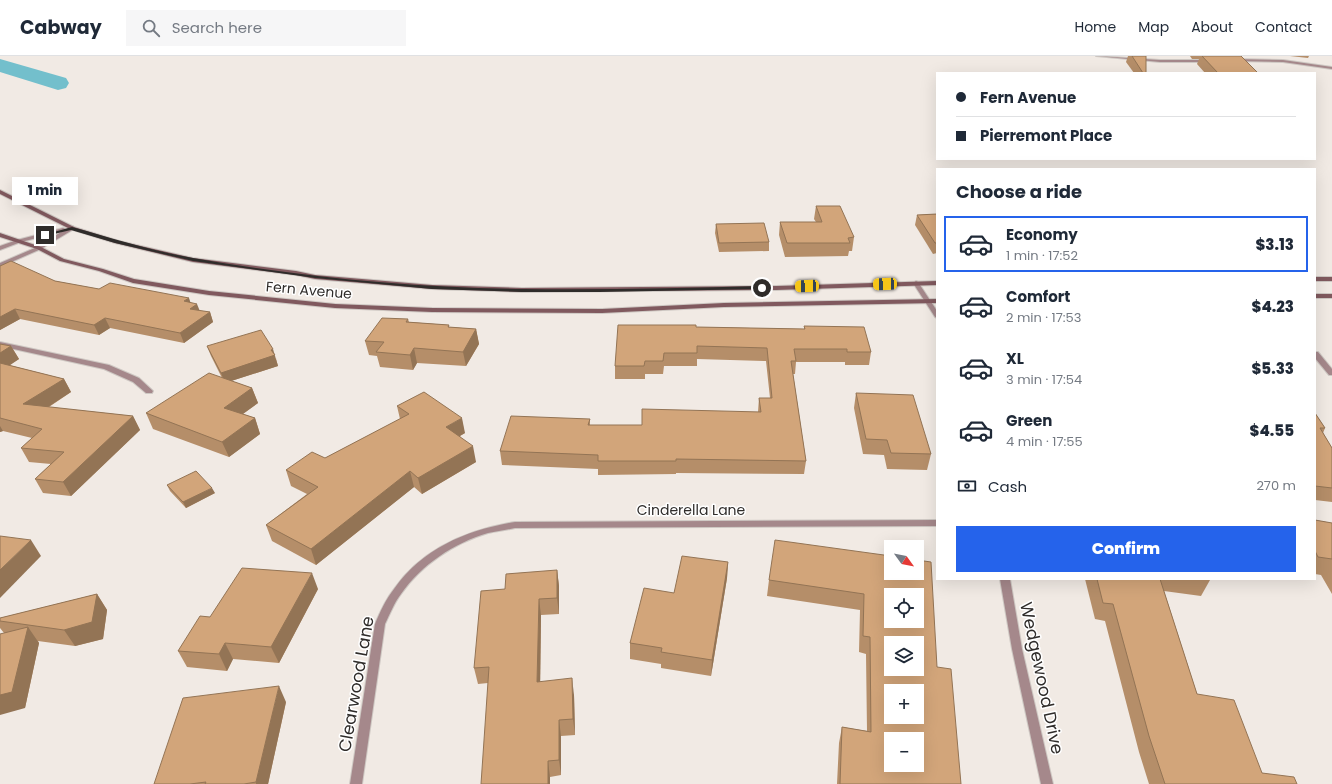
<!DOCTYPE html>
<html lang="en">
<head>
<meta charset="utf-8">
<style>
  :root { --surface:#fff; --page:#f6f6f7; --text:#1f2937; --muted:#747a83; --line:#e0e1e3; --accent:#2563eb }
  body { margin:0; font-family:Poppins,sans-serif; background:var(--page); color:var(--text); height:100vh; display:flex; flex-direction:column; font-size:15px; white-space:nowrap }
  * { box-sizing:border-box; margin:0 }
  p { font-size:13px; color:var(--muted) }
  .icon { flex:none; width:22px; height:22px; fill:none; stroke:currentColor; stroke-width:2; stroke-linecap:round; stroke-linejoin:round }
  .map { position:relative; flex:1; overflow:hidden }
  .sheet { position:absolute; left:936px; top:112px; width:380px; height:412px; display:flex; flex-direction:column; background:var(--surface); border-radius:0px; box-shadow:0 4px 16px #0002 }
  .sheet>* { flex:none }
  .banner { position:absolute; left:936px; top:16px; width:380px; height:88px; border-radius:0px; box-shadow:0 4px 16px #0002; display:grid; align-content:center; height:88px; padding:0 20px; background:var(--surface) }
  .needle { width:26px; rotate:123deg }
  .controls { position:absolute; left:884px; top:484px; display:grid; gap:8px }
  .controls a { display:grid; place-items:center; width:40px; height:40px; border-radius:0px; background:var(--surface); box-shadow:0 4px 16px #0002; font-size:20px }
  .end { position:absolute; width:18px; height:18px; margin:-9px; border:5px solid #2f2c2a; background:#fff; box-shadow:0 0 0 2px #fff }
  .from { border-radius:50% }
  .bubble { position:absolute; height:28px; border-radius:0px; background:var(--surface); box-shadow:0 4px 16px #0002; font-size:13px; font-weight:800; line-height:28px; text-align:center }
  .car { position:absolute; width:12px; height:24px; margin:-12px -6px; border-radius:5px; box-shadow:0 0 3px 1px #0007; background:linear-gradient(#f5c518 24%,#345 0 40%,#f5c518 0 76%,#345 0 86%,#f5c518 0) }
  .banner b { display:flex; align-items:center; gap:14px; height:38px; font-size:15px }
  .banner b+b { border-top:1px solid var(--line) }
  .banner i { width:10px; height:10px; background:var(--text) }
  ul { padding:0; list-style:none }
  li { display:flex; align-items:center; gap:12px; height:56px; margin:0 8px 6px; padding:0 12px; border:2px solid transparent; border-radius:0px }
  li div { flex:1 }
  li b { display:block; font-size:15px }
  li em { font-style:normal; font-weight:800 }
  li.active { border-color:var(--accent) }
  li>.icon { width:36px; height:36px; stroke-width:1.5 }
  h2 { padding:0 20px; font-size:18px; line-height:48px }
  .pay { display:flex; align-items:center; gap:10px; height:44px; padding:0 20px; font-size:15px }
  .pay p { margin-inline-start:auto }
  .action { display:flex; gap:8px; margin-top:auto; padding:8px 20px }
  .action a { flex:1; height:46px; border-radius:0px; background:var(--accent); color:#fff; font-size:16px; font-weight:800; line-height:46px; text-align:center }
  header { display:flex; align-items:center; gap:24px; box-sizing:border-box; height:56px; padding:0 20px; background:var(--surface); border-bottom:1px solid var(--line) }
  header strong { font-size:19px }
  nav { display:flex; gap:22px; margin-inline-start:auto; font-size:14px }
  .search { width:280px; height:36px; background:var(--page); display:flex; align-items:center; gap:10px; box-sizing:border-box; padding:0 14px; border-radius:0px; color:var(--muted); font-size:15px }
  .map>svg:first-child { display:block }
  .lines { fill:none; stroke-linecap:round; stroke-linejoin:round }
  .river { fill:#73bfcc; fill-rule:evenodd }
  .street-casing { stroke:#cec8c3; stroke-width:2 }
  .secondary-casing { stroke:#cec8c3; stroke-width:2 }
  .street { fill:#a5888b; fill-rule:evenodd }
  .secondary { fill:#80595e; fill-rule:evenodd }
  .wall { fill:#b58e69 }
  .shaded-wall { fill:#937455 }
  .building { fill:#d2a57a; stroke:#937455; fill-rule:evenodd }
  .route { fill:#2f2c2a }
  .labels { text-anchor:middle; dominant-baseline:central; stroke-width:3; stroke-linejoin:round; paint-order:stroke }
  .street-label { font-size:14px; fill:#2f2c2a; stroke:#fff }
  .near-street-label { font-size:17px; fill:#2f2c2a; stroke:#fff }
</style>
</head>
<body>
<header>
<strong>Cabway</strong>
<div class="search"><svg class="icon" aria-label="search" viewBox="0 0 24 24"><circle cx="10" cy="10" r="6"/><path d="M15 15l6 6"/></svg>Search here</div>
<nav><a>Home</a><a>Map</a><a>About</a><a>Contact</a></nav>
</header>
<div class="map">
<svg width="1332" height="728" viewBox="0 0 1332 728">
  <rect width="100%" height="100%" fill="#f1eae4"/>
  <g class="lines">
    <path class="river" d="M 0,3 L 66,22 L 69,27 L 66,32 L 58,34 L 0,16 Z"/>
    <defs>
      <g id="street">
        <path d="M 1096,0 L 1160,4 L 1208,4 L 1210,5 L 1208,6 L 1160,6 Z"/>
        <path d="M 1235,3 L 1283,4 L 1332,11 L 1332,13 L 1283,6 L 1234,5 Z"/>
        <path d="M 72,170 L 74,171 L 74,173 L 41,193 L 0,211 L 0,207 L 37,191 L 61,176 L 21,186 L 0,194 L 0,190 L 17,184 L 63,172 L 66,173 Z"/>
        <path d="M 916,225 L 918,226 L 937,255 L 937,262 L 935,261 L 913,227 Z"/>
        <path d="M 0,286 L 109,309 L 139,322 L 153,335 L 152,337 L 146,337 L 133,326 L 104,313 L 0,290 Z"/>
        <path d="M 1315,296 L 1318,296 L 1332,313 L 1332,319 L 1329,319 L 1315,302 Z"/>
        <path d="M 937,464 L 937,470 L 515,472 C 506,474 497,475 488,477 C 454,487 421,509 401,538 C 394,547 390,558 385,568 L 362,728 L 350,728 L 375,568 C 380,556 386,543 394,533 C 423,492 467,474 515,466 Z"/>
        <path d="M 1000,523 L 1010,523 L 1022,593 L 1053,728 L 1041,728 L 1012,593 Z"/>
      </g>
      <g id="secondary">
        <path d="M 0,134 L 74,171 L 119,185 L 193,202 L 296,215 L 315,219 L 432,229 L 522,232 L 776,230 L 937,225 L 937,229 L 776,234 L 522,236 L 432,233 L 315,223 L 296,219 L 193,206 L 115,187 L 70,173 L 0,138 Z"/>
        <path d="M 0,177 L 41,191 L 64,203 L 103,213 L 134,223 L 209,235 L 335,248 L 432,252 L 602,253 L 724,247 L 937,243 L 937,247 L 724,251 L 602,257 L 432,256 L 335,252 L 209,239 L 133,227 L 99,215 L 60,205 L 37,193 L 0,181 Z"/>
        <rect x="1315" y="221" width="17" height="4"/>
        <rect x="1315" y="238" width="17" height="4"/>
      </g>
    </defs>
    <use href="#street" class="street-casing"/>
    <use href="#secondary" class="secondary-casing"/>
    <use href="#street" class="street"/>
    <use href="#secondary" class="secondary"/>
  </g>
  <g class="wall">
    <path d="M 1128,0 L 1146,0 L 1146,17 L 1134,17 L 1126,6 Z"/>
    <path d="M 1190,0 L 1241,0 L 1258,17 L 1205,17 L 1197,8 L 1199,3 L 1192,3 Z"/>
    <path d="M 1290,0 L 1309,0 L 1308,2 Z"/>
    <path d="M 816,150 L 854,181 L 852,195 L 849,195 L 848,200 L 785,201 L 779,179 L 780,166 L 816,166 L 814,163 Z"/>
    <path d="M 937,158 L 937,197 L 933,198 L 915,169 L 917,159 Z"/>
    <path d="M 716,168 L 769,186 L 769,195 L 719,196 L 715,177 Z"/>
    <path d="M 0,210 L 55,225 L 99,233 L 190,247 L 200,255 L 210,256 L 213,266 L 184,287 L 110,272 L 99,279 L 20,263 L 0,274 Z"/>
    <path d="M 408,263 L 409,266 L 449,269 L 449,271 L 476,273 L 479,288 L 466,310 L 417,307 L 413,314 L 380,311 L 377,300 L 369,299 L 365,285 Z"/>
    <path d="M 804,270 L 871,296 L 869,309 L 845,309 L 845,306 L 796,306 L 795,318 L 793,318 L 806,405 L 804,418 L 676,417 L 676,418 L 598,419 L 598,413 L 502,409 L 500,395 L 590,363 L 590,369 L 642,369 L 758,356 L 759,342 L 770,342 L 766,305 L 697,303 L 697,310 L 664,310 L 663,318 L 645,318 L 645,323 L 615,323 L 615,310 L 696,271 L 804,273 Z"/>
    <path d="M 0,288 L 11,290 L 19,303 L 9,309 L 64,323 L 71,336 L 49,351 L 133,360 L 140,374 L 71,440 L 43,437 L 35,423 L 51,408 L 29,406 L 21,392 L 32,382 L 3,375 L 0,376 Z"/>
    <path d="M 207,290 L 277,303 L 276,303 L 278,310 L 231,325 L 252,332 L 258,347 L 243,358 L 255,362 L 260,378 L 229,401 L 153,373 L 146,357 L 222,322 L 211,300 Z"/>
    <path d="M 856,337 L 931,398 L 927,414 L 887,413 L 884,399 L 863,398 L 854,352 Z"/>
    <path d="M 397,350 L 465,377 L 460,380 L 476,406 L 422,438 L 414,431 L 316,509 L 272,485 L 266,469 L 307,438 L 291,430 L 286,414 L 325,402 L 400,363 Z"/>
    <path d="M 1315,357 L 1325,372 L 1323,377 L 1332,392 L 1332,446 L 1315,444 Z"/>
    <path d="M 167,429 L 215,437 L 186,452 L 170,435 Z"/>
    <path d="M 1315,464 L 1332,467 L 1332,538 L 1321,519 L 1315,518 Z"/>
    <path d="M 891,500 L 937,611 L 961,728 L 837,728 L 839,687 L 842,671 L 867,675 L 866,598 L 859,596 L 860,554 L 767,540 L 769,524 Z"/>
    <path d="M 728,506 L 727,522 L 711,620 L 661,612 L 661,608 L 630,603 L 630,587 L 674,537 Z"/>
    <path d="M 557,514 L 559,530 L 559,558 L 541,559 L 540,626 L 574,639 L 575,679 L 561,680 L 561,719 L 550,721 L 488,627 L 478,628 L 474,612 Z"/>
    <path d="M 1085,523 L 1210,523 L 1210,524 L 1201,540 L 1164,535 L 1197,638 L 1262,717 L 1297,728 L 1149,728 L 1139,696 L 1105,565 L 1095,563 Z"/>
    <path d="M 318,533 L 279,607 L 233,603 L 227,615 L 187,611 L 178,595 L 210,561 Z"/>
    <path d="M 97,538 L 107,554 L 103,583 L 75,590 L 38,585 L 39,587 L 25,652 L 4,577 L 0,572 L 0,562 Z"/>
    <path d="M 286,646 L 268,728 L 154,728 Z"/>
  </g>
  <g class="shaded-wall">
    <path d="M 189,242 L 192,251 L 197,248 L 201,258 L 187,255 L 184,245 Z"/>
    <path d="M 15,253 L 20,263 L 0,274 L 0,261 Z"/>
    <path d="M 210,256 L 213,266 L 184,287 L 180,277 Z"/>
    <path d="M 105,262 L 110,272 L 99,279 L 94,269 Z"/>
    <path d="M 476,273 L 479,288 L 466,310 L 463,296 Z"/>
    <path d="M 11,290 L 19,303 L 0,316 L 0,297 Z"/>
    <path d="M 414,292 L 417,307 L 413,314 L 410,299 Z"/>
    <path d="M 273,293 L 278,310 L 225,327 L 221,317 Z"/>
    <path d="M 64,323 L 71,336 L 31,362 L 23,348 Z"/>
    <path d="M 252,332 L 258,347 L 230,367 L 224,352 Z"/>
    <path d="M 133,360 L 140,374 L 71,440 L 63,426 Z"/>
    <path d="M 255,362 L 260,378 L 229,401 L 222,386 Z"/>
    <path d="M 462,362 L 465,377 L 449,386 L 446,371 Z"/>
    <path d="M 0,370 L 3,375 L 0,376 Z"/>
    <path d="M 473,390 L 476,406 L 422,438 L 418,422 Z"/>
    <path d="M 410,415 L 414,431 L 316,509 L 311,493 Z"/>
    <path d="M 212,432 L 215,437 L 186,452 L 183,446 Z"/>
    <path d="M 31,484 L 41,500 L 0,542 L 0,514 Z"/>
    <path d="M 728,506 L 727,522 L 711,620 L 712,604 Z"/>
    <path d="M 557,514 L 559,530 L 559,558 L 557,542 Z"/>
    <path d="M 312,517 L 318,533 L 279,607 L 271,591 Z"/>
    <path d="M 97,538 L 107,554 L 103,583 L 75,590 L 64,574 Z"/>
    <path d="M 539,543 L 541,559 L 540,642 L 537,626 Z"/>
    <path d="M 28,571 L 39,587 L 25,652 L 0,659 L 0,639 Z"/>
    <path d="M 225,587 L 233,603 L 227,615 L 219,598 Z"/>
    <path d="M 572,622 L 574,639 L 575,679 L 573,663 Z"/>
    <path d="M 279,630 L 286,646 L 268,728 L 256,728 L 256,726 Z"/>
    <path d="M 559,664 L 561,680 L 561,719 L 559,704 Z"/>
    <path d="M 548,705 L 550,721 L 550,728 L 548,728 Z"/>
  </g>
  <g class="building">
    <path d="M 1132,0 L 1146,0 L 1146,17 L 1143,17 Z"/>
    <path d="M 1202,0 L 1241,0 L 1258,17 L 1218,17 Z"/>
    <path d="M 816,150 L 840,150 L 854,181 L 848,182 L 850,187 L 787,187 L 780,166 L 822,166 Z"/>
    <path d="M 937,158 L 937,187 L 935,187 L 917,159 Z"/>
    <path d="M 764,167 L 769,186 L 719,187 L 716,168 Z"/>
    <path d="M 11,205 L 55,225 L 99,233 L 110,227 L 189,242 L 184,245 L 197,248 L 190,253 L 210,256 L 180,277 L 105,262 L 94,269 L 15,253 L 0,261 L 0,210 Z"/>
    <path d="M 382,262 L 408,263 L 406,266 L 449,269 L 448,271 L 476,273 L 463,296 L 414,292 L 410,299 L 376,296 L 384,286 L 365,285 Z"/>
    <path d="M 618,269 L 696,269 L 696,271 L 805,273 L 804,270 L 864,271 L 871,296 L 847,296 L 847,293 L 794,293 L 796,305 L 791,305 L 806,405 L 676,403 L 676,405 L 598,405 L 598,399 L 500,395 L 511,360 L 590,363 L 588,369 L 642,369 L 642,353 L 761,356 L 759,342 L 772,342 L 767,292 L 697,290 L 697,297 L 664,297 L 663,305 L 645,305 L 644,310 L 615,310 Z"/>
    <path d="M 261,274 L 273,293 L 271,294 L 275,299 L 221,317 L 207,290 Z"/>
    <path d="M 0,288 L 11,290 L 0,297 Z"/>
    <path d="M 0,307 L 64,323 L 23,348 L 133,360 L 63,426 L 35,423 L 64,396 L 21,392 L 42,373 L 0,362 Z"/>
    <path d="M 209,317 L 252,332 L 224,352 L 255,362 L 222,386 L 146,357 Z"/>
    <path d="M 424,336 L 462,362 L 446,371 L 473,390 L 418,422 L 410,415 L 311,493 L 266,469 L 318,431 L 286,414 L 312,396 L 325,402 L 409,358 L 397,350 Z"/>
    <path d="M 856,337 L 913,339 L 931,398 L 891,397 L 887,384 L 866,383 Z"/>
    <path d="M 1315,357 L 1325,372 L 1320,372 L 1332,392 L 1332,432 L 1315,430 Z"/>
    <path d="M 196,415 L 212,432 L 183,446 L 167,429 Z"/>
    <path d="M 1315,464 L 1332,467 L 1332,503 L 1318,501 L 1315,495 Z"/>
    <path d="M 0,480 L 31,484 L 0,514 Z"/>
    <path d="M 775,484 L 891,500 L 891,517 L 917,517 L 917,504 L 931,506 L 937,611 L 951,613 L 961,728 L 840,728 L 842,671 L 871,676 L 870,581 L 863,580 L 864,538 L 769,524 ZM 891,539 L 917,539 L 917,565 L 891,565 ZM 891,587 L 917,587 L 917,613 L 891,613 ZM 891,635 L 917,635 L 917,661 L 891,661 ZM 891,683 L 917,683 L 917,709 L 891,709 Z"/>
    <path d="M 682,500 L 728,506 L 712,604 L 661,596 L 662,592 L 630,587 L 644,532 L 674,537 Z"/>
    <path d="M 242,512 L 312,517 L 271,591 L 225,587 L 219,598 L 178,595 L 200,560 L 210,561 Z"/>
    <path d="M 557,514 L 557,542 L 539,543 L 537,626 L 572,622 L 573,663 L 559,664 L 559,704 L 548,705 L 548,728 L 481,728 L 489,611 L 474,612 L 481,535 L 505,533 L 506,518 Z"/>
    <path d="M 1097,523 L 1160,523 L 1197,638 L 1234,644 L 1262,717 L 1294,721 L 1297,728 L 1165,728 L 1149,680 L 1113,548 L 1103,547 Z"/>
    <path d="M 97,538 L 92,566 L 64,574 L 0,565 L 0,562 Z"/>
    <path d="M 28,571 L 12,636 L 0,639 L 0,578 Z"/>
    <path d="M 279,630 L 256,726 L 244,728 L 205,728 L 206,726 L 190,728 L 154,728 L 183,642 Z"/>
  </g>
  <path class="route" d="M 72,171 C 112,182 152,195 193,202 C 301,221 414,232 524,233 C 603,234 682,232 762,230 L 764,232 L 762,233 L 599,236 L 522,236 L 432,233 L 315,222 L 193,205 L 115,187 L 71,174 L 45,180 L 43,179 Z"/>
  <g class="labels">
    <g class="street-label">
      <text transform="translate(309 234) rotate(5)">Fern Avenue</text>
      <text x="691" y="454">Cinderella Lane</text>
    </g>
    <g class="near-street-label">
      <text transform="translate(1042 622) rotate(78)">Wedgewood Drive</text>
      <text transform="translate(356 628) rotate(-80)">Clearwood Lane</text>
    </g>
  </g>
</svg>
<div class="controls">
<a><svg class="needle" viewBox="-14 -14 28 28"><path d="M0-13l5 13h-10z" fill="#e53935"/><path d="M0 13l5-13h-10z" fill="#747a83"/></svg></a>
<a><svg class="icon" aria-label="locate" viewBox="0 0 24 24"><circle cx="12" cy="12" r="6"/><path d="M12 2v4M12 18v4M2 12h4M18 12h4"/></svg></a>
<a><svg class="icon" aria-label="layers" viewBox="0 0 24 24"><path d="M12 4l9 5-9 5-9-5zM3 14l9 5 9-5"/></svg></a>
<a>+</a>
<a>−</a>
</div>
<i class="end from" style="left:762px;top:232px"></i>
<i class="end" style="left:45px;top:179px"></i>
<div class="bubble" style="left:12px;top:121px;width:66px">1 min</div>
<i class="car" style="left:885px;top:228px;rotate:268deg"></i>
<i class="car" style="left:807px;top:230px;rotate:268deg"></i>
<div class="banner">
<b><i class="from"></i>Fern Avenue</b>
<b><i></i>Pierremont Place</b>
</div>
<section class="sheet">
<h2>Choose a ride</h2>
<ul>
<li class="active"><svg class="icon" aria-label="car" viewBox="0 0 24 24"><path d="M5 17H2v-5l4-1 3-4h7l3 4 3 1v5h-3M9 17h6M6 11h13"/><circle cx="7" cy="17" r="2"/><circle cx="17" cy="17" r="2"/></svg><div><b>Economy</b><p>1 min · 17:52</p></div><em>$3.13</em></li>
<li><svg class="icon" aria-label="car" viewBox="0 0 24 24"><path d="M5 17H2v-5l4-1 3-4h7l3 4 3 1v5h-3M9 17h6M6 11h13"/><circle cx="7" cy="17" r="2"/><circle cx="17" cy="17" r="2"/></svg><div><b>Comfort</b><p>2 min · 17:53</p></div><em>$4.23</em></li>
<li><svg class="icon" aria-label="car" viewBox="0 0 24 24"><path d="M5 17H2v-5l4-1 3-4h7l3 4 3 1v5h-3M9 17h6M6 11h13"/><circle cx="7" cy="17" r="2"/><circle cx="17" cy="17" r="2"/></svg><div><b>XL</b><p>3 min · 17:54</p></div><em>$5.33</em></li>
<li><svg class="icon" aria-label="car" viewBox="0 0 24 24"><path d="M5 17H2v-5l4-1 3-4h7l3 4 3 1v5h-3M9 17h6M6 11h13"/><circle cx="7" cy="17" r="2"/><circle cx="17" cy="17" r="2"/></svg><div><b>Green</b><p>4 min · 17:55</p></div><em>$4.55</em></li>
</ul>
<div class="pay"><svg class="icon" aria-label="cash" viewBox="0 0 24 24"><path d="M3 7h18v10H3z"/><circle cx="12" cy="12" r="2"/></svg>Cash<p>270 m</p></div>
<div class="action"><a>Confirm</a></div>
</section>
</div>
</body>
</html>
